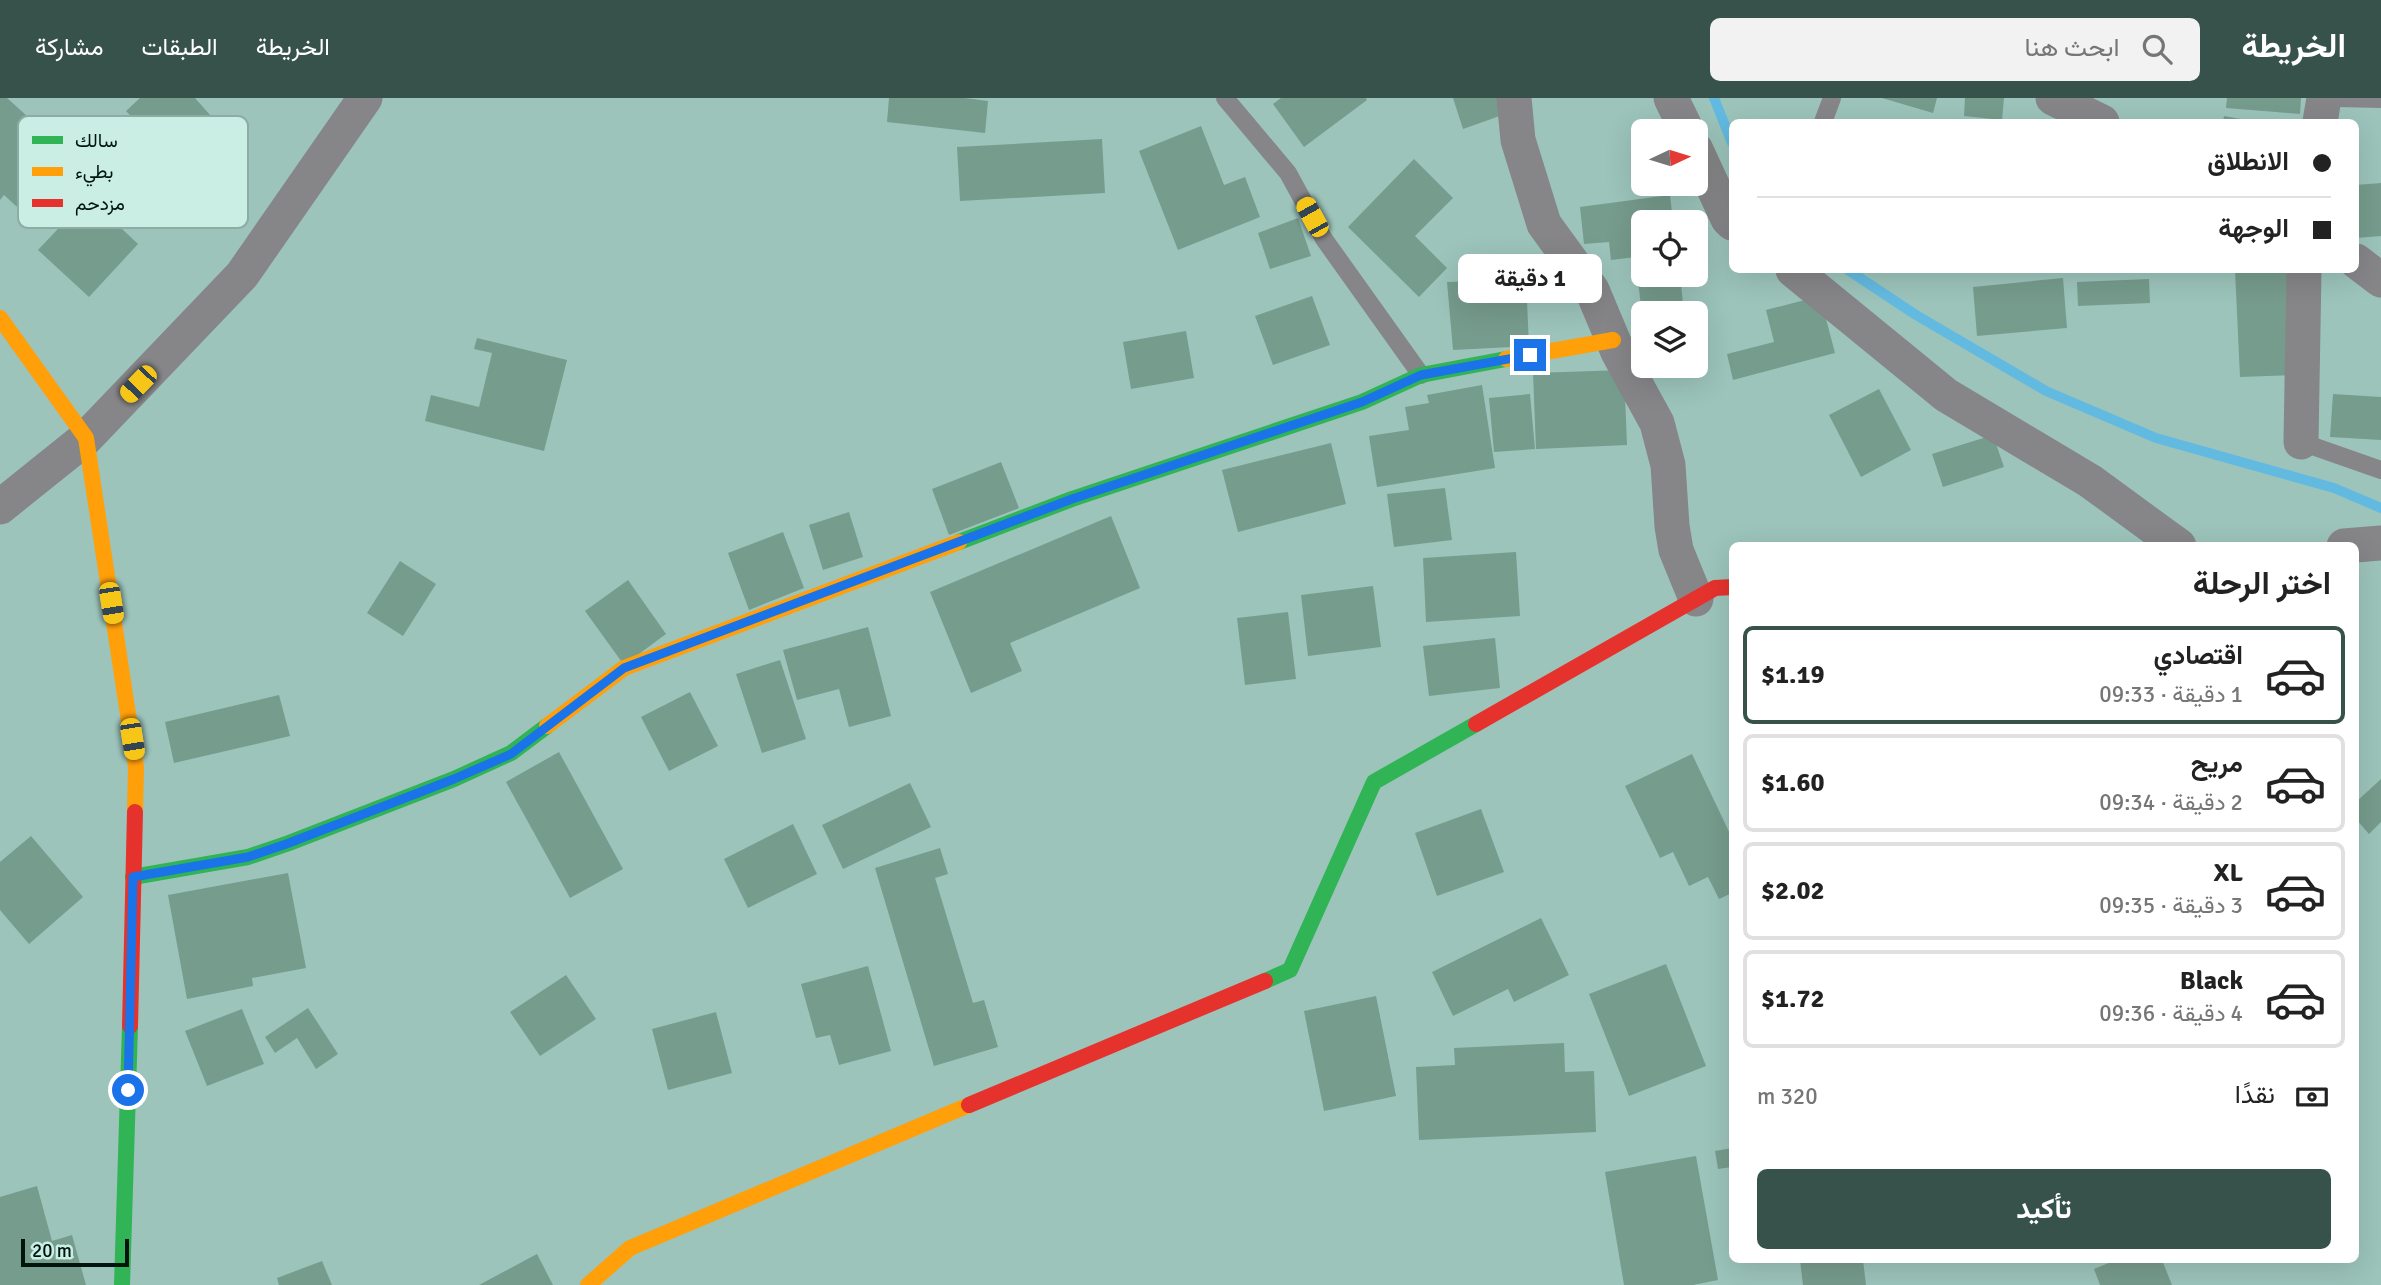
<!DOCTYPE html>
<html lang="ar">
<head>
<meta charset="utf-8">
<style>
  :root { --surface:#fff; --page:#f2f2f2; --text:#222; --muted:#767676; --line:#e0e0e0; --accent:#37524b }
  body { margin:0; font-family:Signika,Vazirmatn,sans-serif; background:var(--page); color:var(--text); direction:rtl; height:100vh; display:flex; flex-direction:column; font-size:26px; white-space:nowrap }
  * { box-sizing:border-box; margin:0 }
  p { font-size:23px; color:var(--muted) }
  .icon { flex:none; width:38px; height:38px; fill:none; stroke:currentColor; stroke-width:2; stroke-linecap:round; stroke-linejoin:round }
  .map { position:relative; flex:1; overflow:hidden; direction:ltr }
  .details { position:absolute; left:1729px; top:444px; width:630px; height:721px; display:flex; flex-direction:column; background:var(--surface); border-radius:10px; box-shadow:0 7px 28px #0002; direction:rtl }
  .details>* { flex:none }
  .top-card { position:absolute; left:1729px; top:21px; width:630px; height:154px; border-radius:10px; box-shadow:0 7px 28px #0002; direction:rtl; display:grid; align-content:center; height:154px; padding:0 28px; background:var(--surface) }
  .needle { width:46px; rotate:86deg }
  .fabs { position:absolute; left:1631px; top:21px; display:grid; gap:14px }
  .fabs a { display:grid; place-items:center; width:77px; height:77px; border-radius:10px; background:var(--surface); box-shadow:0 7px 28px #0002; font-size:35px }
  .scale { position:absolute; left:21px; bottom:18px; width:108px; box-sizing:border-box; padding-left:7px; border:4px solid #00140f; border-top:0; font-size:19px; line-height:24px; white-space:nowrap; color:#00140f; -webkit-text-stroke:5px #caeee4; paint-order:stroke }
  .end { position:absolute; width:32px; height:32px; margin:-16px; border:9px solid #1a73e8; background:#fff; box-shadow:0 0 0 4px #fff }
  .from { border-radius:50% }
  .bubble { position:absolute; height:49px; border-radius:10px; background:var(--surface); box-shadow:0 7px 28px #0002; font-size:23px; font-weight:700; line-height:49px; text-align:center; direction:rtl }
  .car { position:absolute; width:21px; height:42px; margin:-21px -10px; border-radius:9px; box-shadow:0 0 5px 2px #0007; background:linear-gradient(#f5c518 24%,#345 0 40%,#f5c518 0 76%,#345 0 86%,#f5c518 0) }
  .top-card b { display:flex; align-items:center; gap:24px; height:66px; font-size:26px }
  .top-card b+b { border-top:2px solid var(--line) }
  .top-card i { width:18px; height:18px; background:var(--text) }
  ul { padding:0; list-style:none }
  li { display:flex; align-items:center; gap:21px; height:98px; margin:0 14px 10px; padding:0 14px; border:4px solid var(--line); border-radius:10px }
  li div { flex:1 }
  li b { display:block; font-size:26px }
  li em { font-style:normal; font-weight:700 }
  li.active { border-color:var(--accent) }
  li>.icon { width:63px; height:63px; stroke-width:1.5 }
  h2 { padding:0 28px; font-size:32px; line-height:84px }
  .pay { display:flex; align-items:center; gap:18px; height:77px; padding:0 28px; font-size:26px }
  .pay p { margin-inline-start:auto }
  .cta { display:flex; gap:14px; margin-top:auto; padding:14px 28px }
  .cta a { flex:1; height:80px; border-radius:10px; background:var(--accent); color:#fff; font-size:28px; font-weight:700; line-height:80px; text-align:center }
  header { display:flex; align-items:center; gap:42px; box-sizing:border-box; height:98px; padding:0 35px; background:var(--accent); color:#fff }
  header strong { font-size:33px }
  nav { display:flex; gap:38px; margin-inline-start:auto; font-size:24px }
  .search { width:490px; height:63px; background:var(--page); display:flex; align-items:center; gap:18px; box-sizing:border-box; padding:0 24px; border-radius:10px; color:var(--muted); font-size:26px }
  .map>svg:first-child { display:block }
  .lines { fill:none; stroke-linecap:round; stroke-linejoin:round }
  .stream { stroke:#63bae0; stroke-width:10 }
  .building { fill:#769c8d }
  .lane { stroke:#868587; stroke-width:18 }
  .street { stroke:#868587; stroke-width:35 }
  .fast { stroke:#30b455; stroke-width:16 }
  .slow { stroke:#ff9f0a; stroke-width:16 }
  .jam { stroke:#e5322d; stroke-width:16 }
  .route { stroke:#1a73e8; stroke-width:9 }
  .key { fill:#caeee4; stroke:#8dada4; stroke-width:2 }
  .key-label { font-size:19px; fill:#00140f }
</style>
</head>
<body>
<header>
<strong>الخريطة</strong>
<div class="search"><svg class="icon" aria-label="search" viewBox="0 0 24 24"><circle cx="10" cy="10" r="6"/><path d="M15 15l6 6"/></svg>ابحث هنا</div>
<nav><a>الخريطة</a><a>الطبقات</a><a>مشاركة</a></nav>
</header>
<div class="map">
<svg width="2381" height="1187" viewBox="0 0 2381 1187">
  <rect width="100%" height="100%" fill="#9cc4bb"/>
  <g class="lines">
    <g class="stream">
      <path d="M 1714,0 L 1732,45"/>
      <path d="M 1848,172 L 1916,217 L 2046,293 L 2156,340 L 2334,390 L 2381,410"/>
    </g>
  </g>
  <g class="building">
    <path d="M 0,0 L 7,0 L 77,63 L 27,118 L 4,97 L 0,102 Z"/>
    <path d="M 140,0 L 195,0 L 210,17 L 166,56 L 126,13 Z"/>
    <path d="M 889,0 L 965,0 L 988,3 L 985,35 L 887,24 Z"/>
    <path d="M 1281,0 L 1366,0 L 1367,2 L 1304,49 L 1273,6 Z"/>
    <path d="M 1453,0 L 1506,0 L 1511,14 L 1463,31 Z"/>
    <path d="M 1882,0 L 1937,0 L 1933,15 Z"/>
    <path d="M 1965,0 L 2004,0 L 2002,22 L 1964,18 Z"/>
    <path d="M 2227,0 L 2301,0 L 2300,16 L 2226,10 Z"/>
    <path d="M 2224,18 L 2252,23 L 2252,24 L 2223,24 Z"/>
    <path d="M 1201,28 L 1224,87 L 1245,79 L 1260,119 L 1178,152 L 1139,53 Z"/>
    <path d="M 1102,41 L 1105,95 L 960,103 L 957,49 Z"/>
    <path d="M 1414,61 L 1453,100 L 1415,138 L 1447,170 L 1419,199 L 1348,129 Z"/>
    <path d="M 2381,85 L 2381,138 L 2356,140 L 2356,87 Z"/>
    <path d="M 1670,97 L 1673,124 L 1643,124 L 1643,177 L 1680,177 L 1684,215 L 1658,215 L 1657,206 L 1641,208 L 1635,159 L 1611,162 L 1609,144 L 1584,146 L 1580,109 Z"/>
    <path d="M 88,99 L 138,146 L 89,199 L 38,152 Z"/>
    <path d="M 1298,120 L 1311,158 L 1270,171 L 1258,135 Z"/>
    <path d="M 2235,172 L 2290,172 L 2295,277 L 2240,279 Z"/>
    <path d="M 2063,180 L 2067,230 L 1977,238 L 1973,189 Z"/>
    <path d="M 1526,181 L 1529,248 L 1453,252 L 1447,184 Z"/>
    <path d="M 2149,181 L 2150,205 L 2078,208 L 2077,184 Z"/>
    <path d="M 1312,198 L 1330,247 L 1273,267 L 1255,218 Z"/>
    <path d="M 1820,198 L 1835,255 L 1733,282 L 1727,256 L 1774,244 L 1766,212 Z"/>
    <path d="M 1186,233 L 1194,280 L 1131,291 L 1123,244 Z"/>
    <path d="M 477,240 L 567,262 L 544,353 L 425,323 L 431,297 L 479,309 L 492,255 L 474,251 Z"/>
    <path d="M 1624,272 L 1627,347 L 1536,351 L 1533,275 Z"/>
    <path d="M 1482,287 L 1495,370 L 1377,389 L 1369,338 L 1409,332 L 1405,309 L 1429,305 L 1427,297 Z"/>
    <path d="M 1879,291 L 1911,352 L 1861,379 L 1829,317 Z"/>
    <path d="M 1530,296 L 1535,351 L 1494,354 L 1489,300 Z"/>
    <path d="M 2333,296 L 2381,299 L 2381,342 L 2330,339 Z"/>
    <path d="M 1993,337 L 2004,369 L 1943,389 L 1932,356 Z"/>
    <path d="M 1331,345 L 1346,406 L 1238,434 L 1222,372 Z"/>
    <path d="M 1001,364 L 1019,410 L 949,437 L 932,391 Z"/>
    <path d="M 1445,390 L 1452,442 L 1394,449 L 1387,396 Z"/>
    <path d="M 849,414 L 863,459 L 823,472 L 809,427 Z"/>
    <path d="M 1111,418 L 1140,490 L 1010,545 L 1022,573 L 971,595 L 930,494 Z"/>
    <path d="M 783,434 L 804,490 L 749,512 L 728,455 Z"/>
    <path d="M 1516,454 L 1520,518 L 1426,524 L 1423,460 Z"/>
    <path d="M 400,463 L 436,486 L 403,538 L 367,515 Z"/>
    <path d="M 628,482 L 666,536 L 624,567 L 585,513 Z"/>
    <path d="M 1373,488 L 1381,549 L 1308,558 L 1301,497 Z"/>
    <path d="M 1288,514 L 1296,581 L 1245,587 L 1237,520 Z"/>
    <path d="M 868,529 L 891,618 L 849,629 L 839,591 L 797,602 L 783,552 Z"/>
    <path d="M 1495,540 L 1500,590 L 1429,598 L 1423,548 Z"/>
    <path d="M 780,562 L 806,641 L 762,655 L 736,576 Z"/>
    <path d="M 690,594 L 718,648 L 669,673 L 641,619 Z"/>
    <path d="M 279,597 L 290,638 L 174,665 L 165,624 Z"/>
    <path d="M 559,654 L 623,771 L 570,800 L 506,684 Z"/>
    <path d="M 1692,656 L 1732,740 L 1732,795 L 1719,801 L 1708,779 L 1689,788 L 1673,754 L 1660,760 L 1625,688 Z"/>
    <path d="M 2381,681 L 2381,724 L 2369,736 L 2356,721 L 2356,704 Z"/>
    <path d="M 910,685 L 931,729 L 843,771 L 822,727 Z"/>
    <path d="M 1481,711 L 1504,774 L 1437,798 L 1415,735 Z"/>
    <path d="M 793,726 L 817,776 L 748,810 L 724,761 Z"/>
    <path d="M 31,738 L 83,799 L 29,846 L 0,812 L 0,764 Z"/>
    <path d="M 940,750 L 948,776 L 935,780 L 973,905 L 984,902 L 998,949 L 934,968 L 875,770 Z"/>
    <path d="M 288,775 L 306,870 L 252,880 L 253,888 L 187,901 L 168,797 Z"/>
    <path d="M 1541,820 L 1569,877 L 1514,904 L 1508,891 L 1453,918 L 1432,874 Z"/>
    <path d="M 1666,866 L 1706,968 L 1629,998 L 1589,896 Z"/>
    <path d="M 868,868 L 891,953 L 839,967 L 830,937 L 816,940 L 801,886 Z"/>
    <path d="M 566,877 L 596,921 L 540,958 L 510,914 Z"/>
    <path d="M 1376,898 L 1396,998 L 1324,1013 L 1304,913 Z"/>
    <path d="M 308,910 L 338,956 L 316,971 L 297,940 L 275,955 L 265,939 Z"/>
    <path d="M 242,911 L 264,966 L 207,988 L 185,933 Z"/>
    <path d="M 716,914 L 732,975 L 668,992 L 652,931 Z"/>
    <path d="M 1564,945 L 1565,974 L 1594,973 L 1596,1034 L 1419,1042 L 1416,969 L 1455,967 L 1454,950 Z"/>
    <path d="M 1732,1050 L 1732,1069 L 1718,1071 L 1715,1053 Z"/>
    <path d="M 1696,1058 L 1718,1182 L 1693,1187 L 1624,1187 L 1605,1074 Z"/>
    <path d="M 37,1088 L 52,1143 L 72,1137 L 86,1187 L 0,1187 L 0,1099 Z"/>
    <path d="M 537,1156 L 553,1187 L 479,1187 Z"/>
    <path d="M 1800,1162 L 1863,1162 L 1866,1187 L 1803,1187 Z"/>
    <path d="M 2116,1162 L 2162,1162 L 2172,1187 L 2100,1187 L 2094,1171 Z"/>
    <path d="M 322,1163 L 332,1187 L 279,1187 L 277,1180 Z"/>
  </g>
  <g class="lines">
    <g class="lane">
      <path d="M 1225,0 L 1288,75 L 1324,141 L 1421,277"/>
      <path d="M 2338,0 L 2381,1"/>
      <path d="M 1823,24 L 1832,0"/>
      <path d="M 2301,344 L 2381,372"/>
    </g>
    <g class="street">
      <path d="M 1514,0 L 1518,42 L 1544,126 L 1592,192 L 1618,254 L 1657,325 L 1668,367 L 1672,428 L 1676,452 L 1696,501"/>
      <path d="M 1671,0 L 1687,33"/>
      <path d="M 2053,0 L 2102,24"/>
      <path d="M 2320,24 L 2324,0"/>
      <path d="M 1696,52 L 1728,121 L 1732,125"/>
      <path d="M 2356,163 L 2381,182"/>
      <path d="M 1793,172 L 1946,297 L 2090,383 L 2179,448"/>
      <path d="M 2301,344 L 2304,172"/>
      <path d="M 0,409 L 86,340 L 242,177 L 365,0"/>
      <path d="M 2344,448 L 2381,445"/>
    </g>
    <g class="fast">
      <path d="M 959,444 L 1072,401 L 1362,304 L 1421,277 L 1506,261"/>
      <path d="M 133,779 L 248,759 L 289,745 L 454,681 L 511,655 L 547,628"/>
      <path d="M 1265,883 L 1290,872 L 1374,684 L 1476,626"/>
      <path d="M 122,1187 L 130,928"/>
    </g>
    <g class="slow">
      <path d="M 0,220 L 86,340 L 136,669 L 135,714"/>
      <path d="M 1506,261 L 1613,242"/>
      <path d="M 547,628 L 624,570 L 959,444"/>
      <path d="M 588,1187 L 630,1150 L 969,1007"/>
    </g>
    <g class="jam">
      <path d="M 1476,626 L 1715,490 L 1732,489"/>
      <path d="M 130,928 L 135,714"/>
      <path d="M 969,1007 L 1265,883"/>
    </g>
  </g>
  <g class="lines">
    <path class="route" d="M 128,992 L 133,779 L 248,759 L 289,745 L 454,681 L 511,656 L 624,570 L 1072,401 L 1362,304 L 1421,277 L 1530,257"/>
  </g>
  <rect x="18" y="18" width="230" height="112" rx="10" class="key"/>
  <rect x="32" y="38" width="31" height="8" fill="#30b455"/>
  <rect x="32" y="69" width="31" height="9" fill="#ff9f0a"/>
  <rect x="32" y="101" width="31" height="8" fill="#e5322d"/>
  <g class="key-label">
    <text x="75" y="49">سالك</text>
    <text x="75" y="80">بطيء</text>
    <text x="75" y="112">مزدحم</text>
  </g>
</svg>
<div class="fabs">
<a><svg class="needle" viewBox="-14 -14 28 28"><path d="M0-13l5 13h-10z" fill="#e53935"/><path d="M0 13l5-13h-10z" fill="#767676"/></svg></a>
<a><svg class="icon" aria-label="locate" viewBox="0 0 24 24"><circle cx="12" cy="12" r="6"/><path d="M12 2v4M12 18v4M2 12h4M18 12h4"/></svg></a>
<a><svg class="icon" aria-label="layers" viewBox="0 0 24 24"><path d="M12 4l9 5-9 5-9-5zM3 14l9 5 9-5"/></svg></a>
</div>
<div class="scale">20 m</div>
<i class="end from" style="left:128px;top:992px"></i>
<i class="end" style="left:1530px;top:257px"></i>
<div class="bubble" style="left:1458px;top:156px;width:144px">1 دقيقة</div>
<i class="car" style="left:1312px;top:119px;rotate:331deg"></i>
<i class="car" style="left:138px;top:286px;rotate:224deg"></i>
<i class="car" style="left:111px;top:505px;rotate:171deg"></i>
<i class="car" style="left:132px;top:641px;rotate:171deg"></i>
<div class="top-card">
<b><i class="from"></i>الانطلاق</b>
<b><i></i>الوجهة</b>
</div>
<section class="details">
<h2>اختر الرحلة</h2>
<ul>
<li class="active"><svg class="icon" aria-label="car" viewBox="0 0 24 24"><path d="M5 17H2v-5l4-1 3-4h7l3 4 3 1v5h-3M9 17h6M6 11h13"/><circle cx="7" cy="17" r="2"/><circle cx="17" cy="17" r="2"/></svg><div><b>اقتصادي</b><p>1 دقيقة · 09:33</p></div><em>$1.19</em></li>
<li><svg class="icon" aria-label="car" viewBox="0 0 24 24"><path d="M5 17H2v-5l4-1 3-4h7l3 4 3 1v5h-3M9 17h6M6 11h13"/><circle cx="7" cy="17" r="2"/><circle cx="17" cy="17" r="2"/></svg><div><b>مريح</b><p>2 دقيقة · 09:34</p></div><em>$1.60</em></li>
<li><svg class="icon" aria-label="car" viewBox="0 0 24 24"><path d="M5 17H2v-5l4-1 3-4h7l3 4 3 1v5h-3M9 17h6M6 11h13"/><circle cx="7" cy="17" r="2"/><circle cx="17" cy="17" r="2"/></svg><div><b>XL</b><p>3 دقيقة · 09:35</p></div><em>$2.02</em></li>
<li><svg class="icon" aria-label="car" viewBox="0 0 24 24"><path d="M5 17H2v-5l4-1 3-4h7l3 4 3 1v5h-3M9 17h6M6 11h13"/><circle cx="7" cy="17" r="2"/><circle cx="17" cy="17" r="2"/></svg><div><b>Black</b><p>4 دقيقة · 09:36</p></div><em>$1.72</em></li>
</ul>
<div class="pay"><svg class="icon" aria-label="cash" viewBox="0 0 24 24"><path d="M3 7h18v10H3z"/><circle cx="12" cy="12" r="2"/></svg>نقدًا<p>320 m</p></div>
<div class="cta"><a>تأكيد</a></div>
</section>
</div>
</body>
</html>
